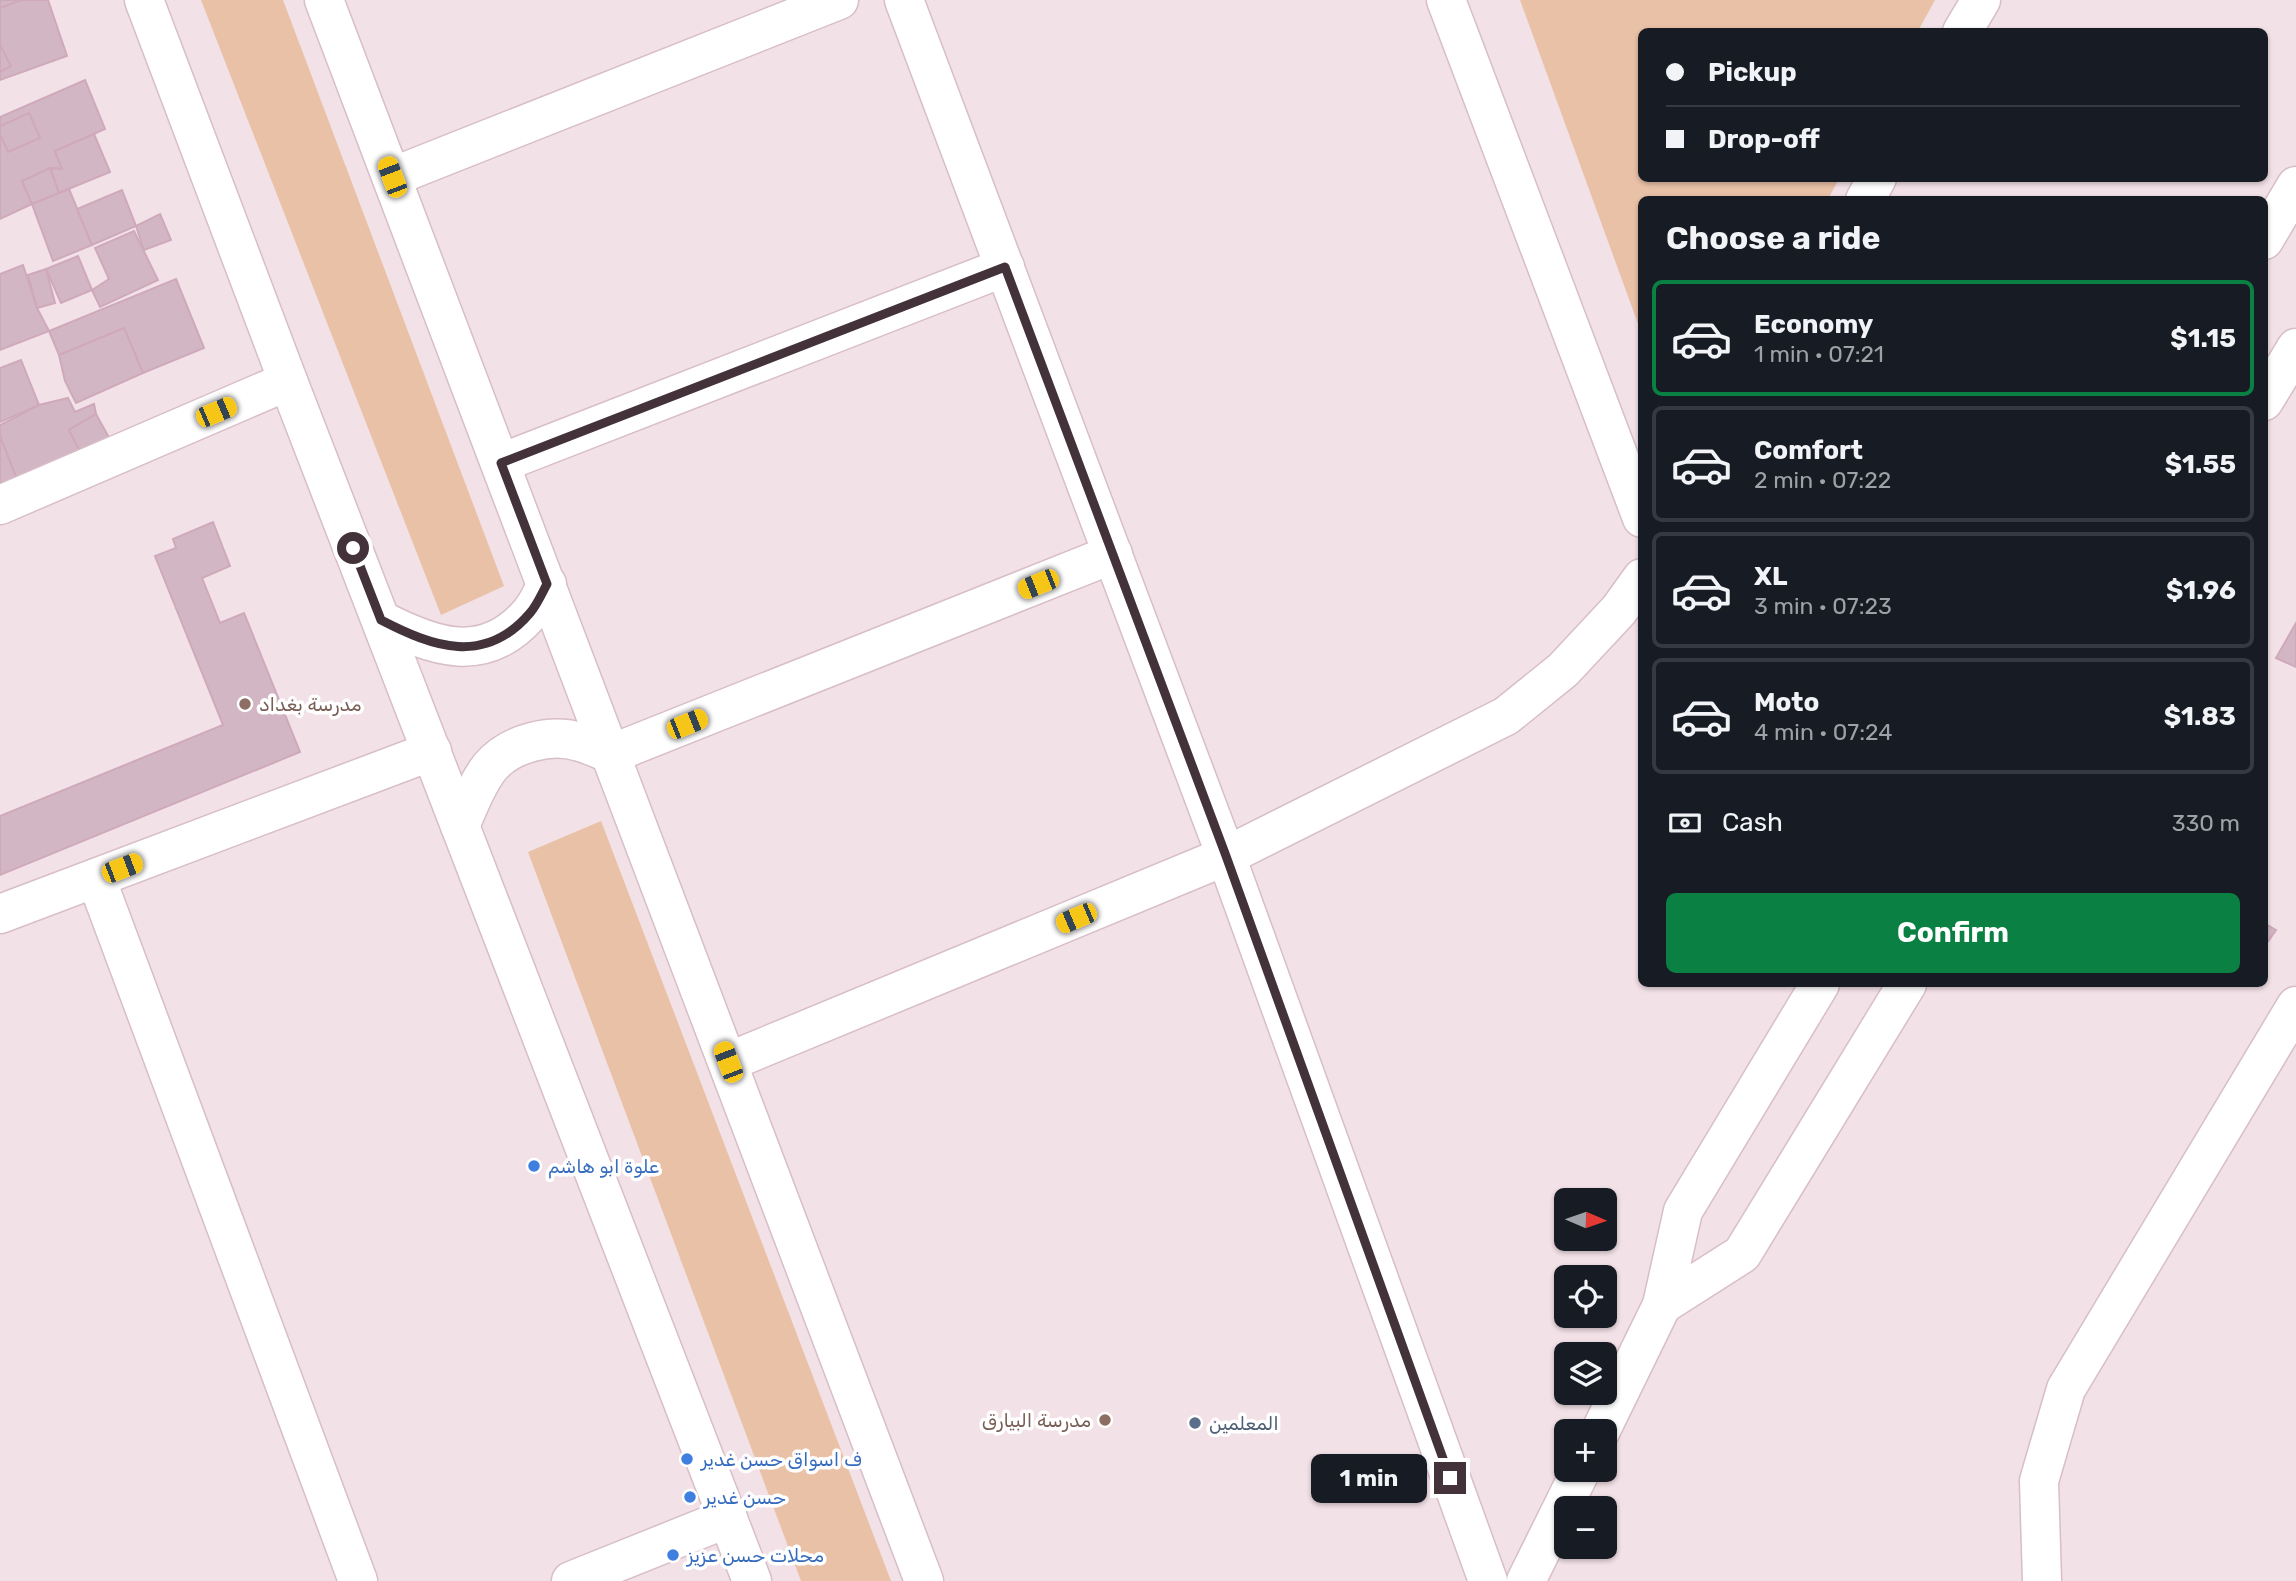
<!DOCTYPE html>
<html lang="en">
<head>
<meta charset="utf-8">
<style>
  :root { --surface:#171b24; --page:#242831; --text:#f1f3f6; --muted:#9ea1a6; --line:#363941; --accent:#0b8043 }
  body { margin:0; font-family:Rubik,"Noto Naskh Arabic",sans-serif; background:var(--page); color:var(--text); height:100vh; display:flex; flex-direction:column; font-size:26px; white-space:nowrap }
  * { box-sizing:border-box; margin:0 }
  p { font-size:23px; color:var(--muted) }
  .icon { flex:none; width:38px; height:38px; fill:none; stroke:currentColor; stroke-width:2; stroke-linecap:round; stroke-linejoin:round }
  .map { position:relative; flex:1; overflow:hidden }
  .details { position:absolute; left:1638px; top:196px; width:630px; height:791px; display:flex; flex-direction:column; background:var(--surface); border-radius:10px; box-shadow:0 2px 5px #0004 }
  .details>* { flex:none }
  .top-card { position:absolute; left:1638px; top:28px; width:630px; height:154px; border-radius:10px; box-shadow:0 2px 5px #0004; display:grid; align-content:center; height:154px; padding:0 28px; background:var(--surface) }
  .needle { width:46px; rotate:92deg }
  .controls { position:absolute; left:1554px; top:1188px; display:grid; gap:14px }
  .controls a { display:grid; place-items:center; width:63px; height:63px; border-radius:10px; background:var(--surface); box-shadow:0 2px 5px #0004; font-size:35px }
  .end { position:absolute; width:32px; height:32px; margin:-16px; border:9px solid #43323a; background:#fff; box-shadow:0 0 0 4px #fff }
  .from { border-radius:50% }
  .bubble { position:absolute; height:49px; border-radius:10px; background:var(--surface); box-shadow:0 2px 5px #0004; font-size:23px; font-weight:700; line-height:49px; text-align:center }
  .car { position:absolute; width:21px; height:42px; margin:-21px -10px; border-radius:9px; box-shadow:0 0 5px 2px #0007; background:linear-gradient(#f5c518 24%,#345 0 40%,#f5c518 0 76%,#345 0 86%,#f5c518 0) }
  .top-card b { display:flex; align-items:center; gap:24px; height:66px; font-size:26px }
  .top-card b+b { border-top:2px solid var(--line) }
  .top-card i { width:18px; height:18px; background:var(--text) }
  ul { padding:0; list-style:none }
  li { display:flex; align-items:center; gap:21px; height:116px; margin:0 14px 10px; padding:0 14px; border:4px solid var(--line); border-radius:10px }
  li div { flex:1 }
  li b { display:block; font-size:26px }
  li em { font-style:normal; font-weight:700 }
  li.on { border-color:var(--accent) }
  li>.icon { width:63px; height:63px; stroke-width:1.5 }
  h2 { padding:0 28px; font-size:32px; line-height:84px }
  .pay { display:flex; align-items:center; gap:18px; height:77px; padding:0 28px; font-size:26px }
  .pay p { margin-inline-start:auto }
  .cta { display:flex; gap:14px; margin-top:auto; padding:14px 28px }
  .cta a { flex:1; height:80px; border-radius:10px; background:var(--accent); color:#fff; font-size:28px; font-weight:700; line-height:80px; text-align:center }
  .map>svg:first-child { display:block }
  .green { fill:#e9c1a7 }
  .building { fill:#d3b6c4; stroke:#cfa9ba; stroke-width:2 }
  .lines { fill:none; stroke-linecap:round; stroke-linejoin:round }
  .street-casing { stroke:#d8bec8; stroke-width:41 }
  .street { stroke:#fff; stroke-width:38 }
  .route { stroke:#43323a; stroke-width:9 }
  .education-dot { fill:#8d6e63; stroke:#fff; stroke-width:2.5 }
  .shop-dot { fill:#3f7fe0; stroke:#fff; stroke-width:2.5 }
  .service-dot { fill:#5c6f8a; stroke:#fff; stroke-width:2.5 }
  .labels { text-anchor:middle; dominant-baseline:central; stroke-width:7; stroke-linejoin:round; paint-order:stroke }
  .education-label { font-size:19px; fill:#785e54; stroke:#fff; text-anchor:start }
  .shop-label { font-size:19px; fill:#366cbe; stroke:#fff; text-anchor:start }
  .service-label { font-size:19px; fill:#4e5e75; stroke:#fff; text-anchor:start }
</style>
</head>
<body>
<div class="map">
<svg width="2296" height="1581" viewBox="0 0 2296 1581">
  <rect width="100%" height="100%" fill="#f2e1e7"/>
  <g class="green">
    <path d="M 201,0 L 283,0 L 504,586 L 441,615 Z"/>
    <path d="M 1520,0 L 1935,0 L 1918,31 L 1642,32 L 1642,178 L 1839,179 L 1828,199 L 1642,200 L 1641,332 Z"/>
    <path d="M 601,821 L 891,1581 L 801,1581 L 528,852 Z"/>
  </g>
  <g class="building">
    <path d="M 0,0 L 28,0 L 0,11 Z"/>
    <path d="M 21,0 L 48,0 L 67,56 L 0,80 L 0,8 Z"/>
    <path d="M 0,45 L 11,66 L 0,72 Z"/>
    <path d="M 85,80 L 105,129 L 55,151 L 62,169 L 50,168 L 22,181 L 32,204 L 0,219 L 0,117 Z"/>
    <path d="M 29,113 L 40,138 L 8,152 L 0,134 L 0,126 Z"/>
    <path d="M 94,134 L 110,172 L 59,193 L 50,168 L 62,169 L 55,151 Z"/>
    <path d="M 50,168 L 59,193 L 32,204 L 22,181 Z"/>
    <path d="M 69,189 L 92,245 L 53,261 L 32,204 Z"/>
    <path d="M 122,190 L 136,226 L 92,245 L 77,209 Z"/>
    <path d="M 160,214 L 171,240 L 144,250 L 136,226 Z"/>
    <path d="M 134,231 L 158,280 L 100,307 L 92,290 L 109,279 L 95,248 Z"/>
    <path d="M 78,256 L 92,290 L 61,303 L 46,269 Z"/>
    <path d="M 23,265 L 37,308 L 49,331 L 0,350 L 0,274 Z"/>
    <path d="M 46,269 L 55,303 L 37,308 L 28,275 Z"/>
    <path d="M 176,279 L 204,348 L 143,373 L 124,328 L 59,355 L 49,331 Z"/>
    <path d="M 124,328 L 143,373 L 76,403 L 65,381 L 59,355 Z"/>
    <path d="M 21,360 L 39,405 L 0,422 L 0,368 Z"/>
    <path d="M 68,398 L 75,412 L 94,404 L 96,414 L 69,430 L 84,459 L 20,487 L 0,436 L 0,425 L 39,405 Z"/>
    <path d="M 96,414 L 112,443 L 84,459 L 69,430 Z"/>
    <path d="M 0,436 L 20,487 L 0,496 Z"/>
    <path d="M 213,522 L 230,566 L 202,578 L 220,623 L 244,613 L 300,752 L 0,875 L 0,816 L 223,725 L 155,556 L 176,548 L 173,539 Z"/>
    <path d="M 2296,623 L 2296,667 L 2276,658 Z"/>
    <path d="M 2264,923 L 2276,930 L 2264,947 Z"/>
  </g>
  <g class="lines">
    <defs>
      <g id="street">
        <path d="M 144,0 L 288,381 L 752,1581"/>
        <path d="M 324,0 L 924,1581"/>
        <path d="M 904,0 L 1226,856 L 1488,1581"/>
        <path d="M 1446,0 L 1642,518"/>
        <path d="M 1962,32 L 1981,0"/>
        <path d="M 392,177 L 839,0"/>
        <path d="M 1865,200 L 1877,178"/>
        <path d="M 2264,240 L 2296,186"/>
        <path d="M 2264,401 L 2296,348"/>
        <path d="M 501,463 L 1005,267"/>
        <path d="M 0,505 L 288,381"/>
        <path d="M 381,620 C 433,647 485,666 530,613 C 537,605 542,593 547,584"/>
        <path d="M 460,826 C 469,806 476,785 490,767 C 510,743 551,733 580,742 C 591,745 601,750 611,754 L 1113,554"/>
        <path d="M 96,878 L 358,1581"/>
        <path d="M 0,914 L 432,751"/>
        <path d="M 728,1062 L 1226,856 L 1506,716 L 1563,670 L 1619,610 L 1642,578"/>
        <path d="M 1662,1305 L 1742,1254 L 1907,984"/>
        <path d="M 1600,1432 L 1662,1305 L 1683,1211 L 1820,984"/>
        <path d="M 571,1581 L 728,1518"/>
        <path d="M 1526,1581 L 1581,1470"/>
        <path d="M 2042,1581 L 2039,1481 L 2066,1389 L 2296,1006"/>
      </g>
    </defs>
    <use href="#street" class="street-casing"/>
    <use href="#street" class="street"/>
  </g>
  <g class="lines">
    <path class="route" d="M 353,548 L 381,620 C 433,647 485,666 530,613 C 537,605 542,593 547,584 L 501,463 L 1005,267 L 1226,856 L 1450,1478"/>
  </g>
  <g class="education-dot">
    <circle cx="245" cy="704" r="7"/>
    <circle cx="1105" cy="1420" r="7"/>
  </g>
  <g class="shop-dot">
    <circle cx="534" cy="1166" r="7"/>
    <circle cx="687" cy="1459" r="7"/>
    <circle cx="690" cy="1497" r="7"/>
    <circle cx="673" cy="1555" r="7"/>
  </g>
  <circle class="service-dot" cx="1195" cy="1423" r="7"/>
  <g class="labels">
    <g class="education-label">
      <text x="259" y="704">مدرسة بغداد</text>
      <text x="1091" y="1420" text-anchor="end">مدرسة البيارق</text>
    </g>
    <g class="shop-label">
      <text x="548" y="1166">علوة ابو هاشم</text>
      <text x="701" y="1459">ف اسواق حسن غدير</text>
      <text x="704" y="1497">حسن غدير</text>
      <text x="687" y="1555">محلات حسن عزيز</text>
    </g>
    <g class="service-label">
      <text x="1209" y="1423">المعلمين</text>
    </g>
  </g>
</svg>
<div class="controls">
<a><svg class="needle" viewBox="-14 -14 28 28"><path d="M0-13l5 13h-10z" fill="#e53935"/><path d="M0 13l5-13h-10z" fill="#9ea1a6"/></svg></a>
<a><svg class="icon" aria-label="locate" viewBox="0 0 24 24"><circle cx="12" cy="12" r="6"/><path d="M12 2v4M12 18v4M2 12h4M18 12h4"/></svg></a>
<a><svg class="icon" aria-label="layers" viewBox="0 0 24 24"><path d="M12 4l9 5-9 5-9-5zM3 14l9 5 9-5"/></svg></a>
<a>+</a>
<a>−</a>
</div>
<i class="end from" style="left:353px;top:548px"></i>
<i class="end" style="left:1450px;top:1478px"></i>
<div class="bubble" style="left:1311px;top:1454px;width:116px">1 min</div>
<i class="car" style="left:392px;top:177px;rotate:339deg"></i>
<i class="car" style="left:216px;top:412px;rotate:67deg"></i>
<i class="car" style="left:1038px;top:584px;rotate:248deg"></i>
<i class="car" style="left:687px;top:724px;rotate:68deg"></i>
<i class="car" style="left:122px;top:868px;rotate:69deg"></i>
<i class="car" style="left:1076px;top:918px;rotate:247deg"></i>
<i class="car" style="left:728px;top:1062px;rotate:339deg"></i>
<div class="top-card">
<b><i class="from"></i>Pickup</b>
<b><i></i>Drop-off</b>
</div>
<section class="details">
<h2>Choose a ride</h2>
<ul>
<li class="on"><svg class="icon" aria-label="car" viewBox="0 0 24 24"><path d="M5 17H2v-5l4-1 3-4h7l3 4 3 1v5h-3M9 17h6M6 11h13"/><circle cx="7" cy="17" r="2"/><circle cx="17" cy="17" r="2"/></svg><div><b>Economy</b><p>1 min · 07:21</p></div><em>$1.15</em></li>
<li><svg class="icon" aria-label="car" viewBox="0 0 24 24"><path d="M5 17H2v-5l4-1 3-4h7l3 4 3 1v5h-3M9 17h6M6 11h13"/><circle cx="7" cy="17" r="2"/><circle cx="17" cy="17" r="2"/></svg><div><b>Comfort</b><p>2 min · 07:22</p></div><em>$1.55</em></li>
<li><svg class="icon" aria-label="car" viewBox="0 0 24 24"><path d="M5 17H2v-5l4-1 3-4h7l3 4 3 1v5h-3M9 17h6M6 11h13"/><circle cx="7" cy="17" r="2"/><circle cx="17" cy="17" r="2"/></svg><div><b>XL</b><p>3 min · 07:23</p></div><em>$1.96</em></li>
<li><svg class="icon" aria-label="car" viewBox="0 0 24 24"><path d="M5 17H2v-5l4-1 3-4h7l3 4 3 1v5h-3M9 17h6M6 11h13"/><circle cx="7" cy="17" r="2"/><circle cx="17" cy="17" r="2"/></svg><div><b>Moto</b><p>4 min · 07:24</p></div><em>$1.83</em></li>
</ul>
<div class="pay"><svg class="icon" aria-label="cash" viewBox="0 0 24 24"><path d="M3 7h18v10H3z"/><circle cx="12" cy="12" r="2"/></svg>Cash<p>330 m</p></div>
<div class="cta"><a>Confirm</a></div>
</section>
</div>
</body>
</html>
